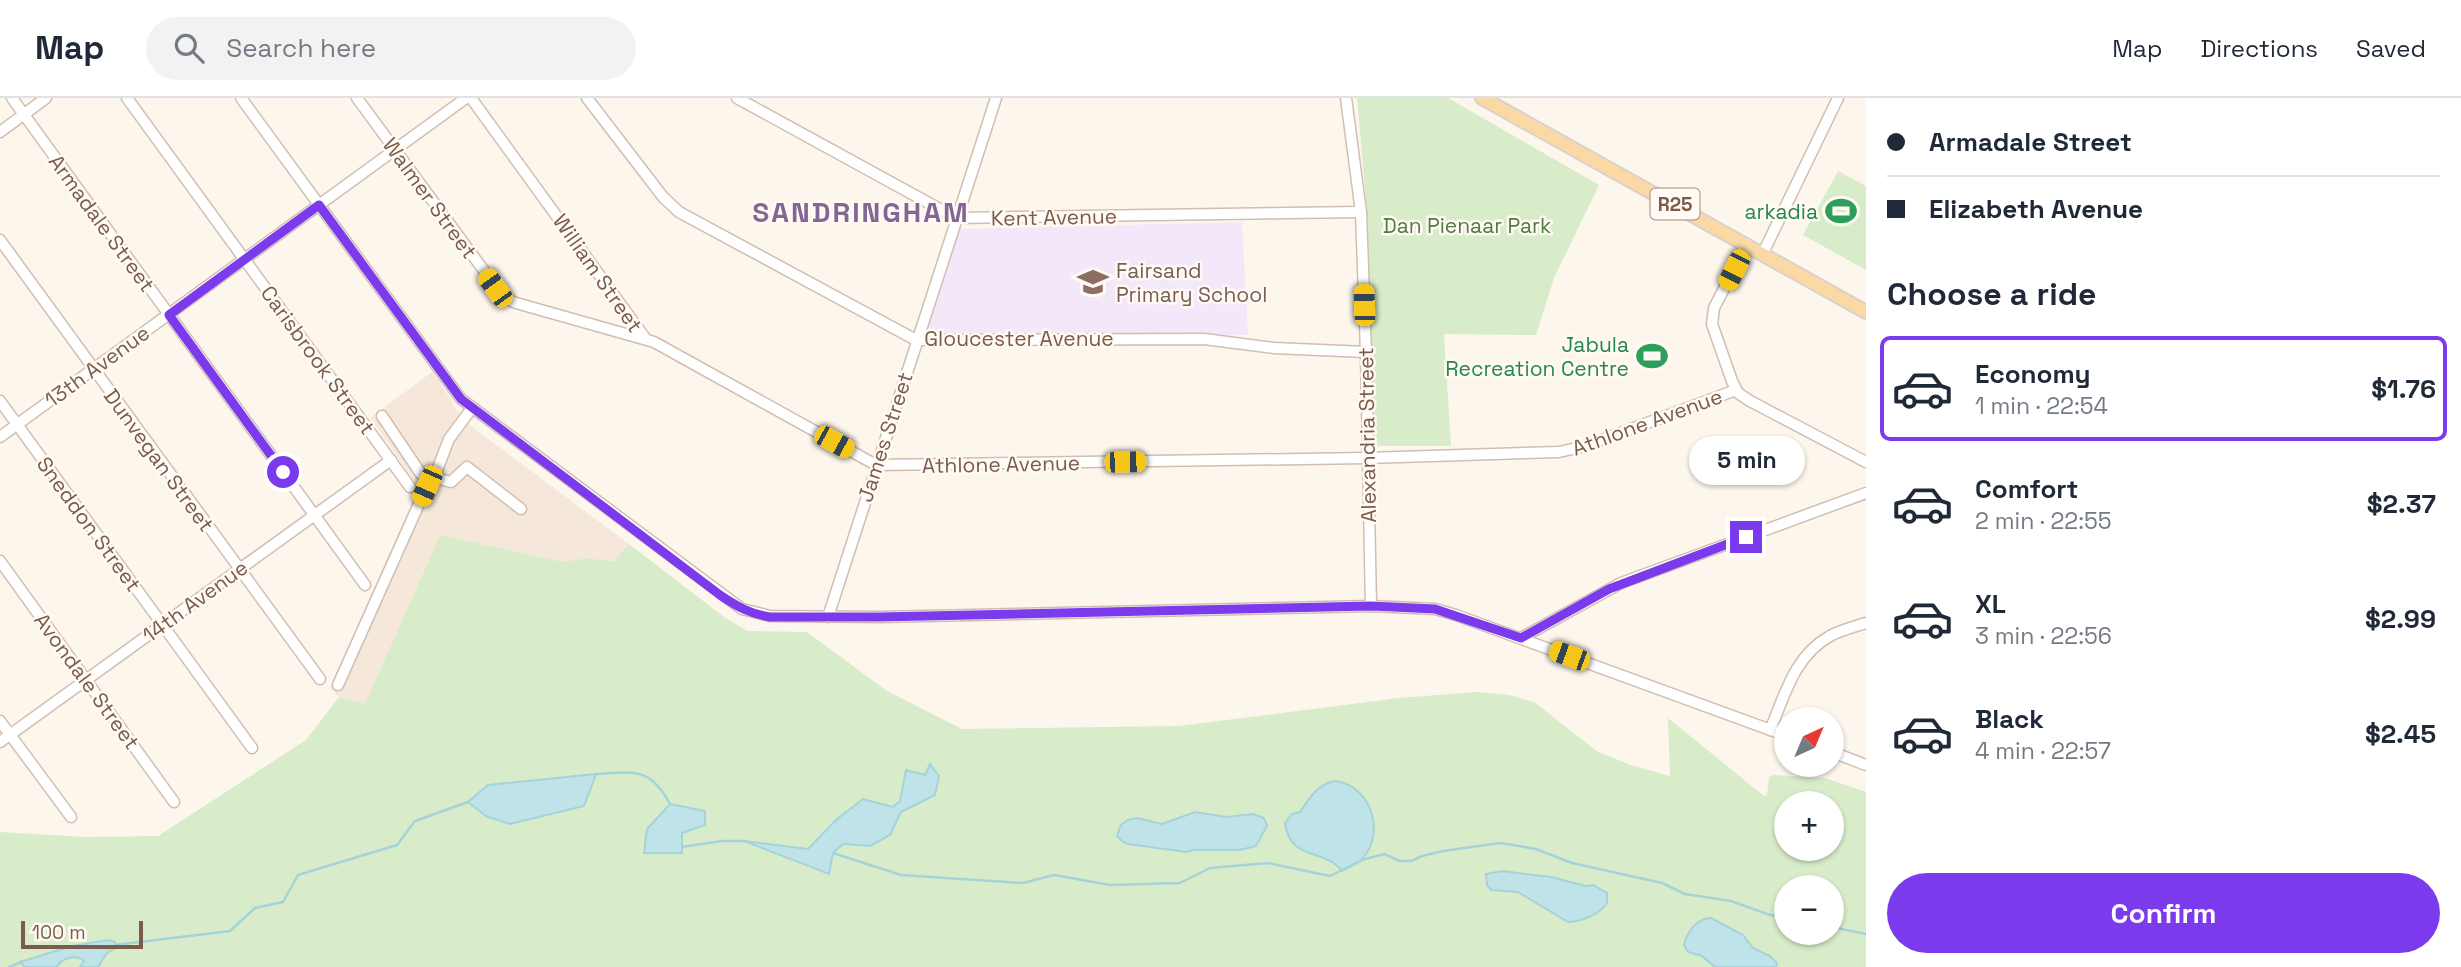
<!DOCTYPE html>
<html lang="en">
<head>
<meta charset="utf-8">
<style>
  :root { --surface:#fff; --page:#f2f2f3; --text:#1f2937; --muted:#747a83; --line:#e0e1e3; --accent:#7c3aed }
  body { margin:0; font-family:"Space Grotesk",sans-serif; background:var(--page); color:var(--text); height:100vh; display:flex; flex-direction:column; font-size:26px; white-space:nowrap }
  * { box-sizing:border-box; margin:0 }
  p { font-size:23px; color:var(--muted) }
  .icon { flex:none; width:38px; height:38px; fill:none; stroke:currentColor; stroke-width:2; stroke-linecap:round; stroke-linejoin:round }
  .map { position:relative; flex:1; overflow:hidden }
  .panel { display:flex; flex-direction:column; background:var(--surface); width:595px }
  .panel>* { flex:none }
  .top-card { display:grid; align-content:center; height:154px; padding:0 21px; background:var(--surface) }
  .needle { width:46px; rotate:44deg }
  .buttons { position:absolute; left:1774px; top:609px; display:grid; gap:14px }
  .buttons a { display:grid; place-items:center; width:70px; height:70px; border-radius:50%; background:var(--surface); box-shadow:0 2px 5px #0004; font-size:35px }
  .scale { position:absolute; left:21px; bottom:18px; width:122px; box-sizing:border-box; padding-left:7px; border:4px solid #7a5c4d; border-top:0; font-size:19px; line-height:24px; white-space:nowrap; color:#7a5c4d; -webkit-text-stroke:5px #fffaf3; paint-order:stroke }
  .end { position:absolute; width:32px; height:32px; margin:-16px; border:9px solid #7c3aed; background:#fff; box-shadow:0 0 0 4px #fff }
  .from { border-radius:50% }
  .bubble { position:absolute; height:49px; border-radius:24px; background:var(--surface); box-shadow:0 2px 5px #0004; font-size:23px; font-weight:600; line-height:49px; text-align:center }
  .car { position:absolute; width:21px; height:42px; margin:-21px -10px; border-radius:9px; box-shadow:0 0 5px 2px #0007; background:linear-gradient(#f5c518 24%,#345 0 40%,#f5c518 0 76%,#345 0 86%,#f5c518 0) }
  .top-card b { display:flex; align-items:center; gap:24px; height:66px; font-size:26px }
  .top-card b+b { border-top:2px solid var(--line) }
  .top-card i { width:18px; height:18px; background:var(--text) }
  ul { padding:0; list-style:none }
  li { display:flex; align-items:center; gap:21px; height:105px; margin:0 14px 10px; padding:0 7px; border:4px solid transparent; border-radius:10px }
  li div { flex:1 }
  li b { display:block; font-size:26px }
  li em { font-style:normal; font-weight:600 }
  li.current { border-color:var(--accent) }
  li>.icon { width:63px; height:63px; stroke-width:1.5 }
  h2 { padding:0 21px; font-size:32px; line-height:84px }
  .button { display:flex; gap:14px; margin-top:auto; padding:14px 21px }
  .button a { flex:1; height:80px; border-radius:42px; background:var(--accent); color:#fff; font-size:28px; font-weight:600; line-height:80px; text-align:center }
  header { display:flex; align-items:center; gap:42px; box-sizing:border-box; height:98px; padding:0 35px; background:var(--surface); border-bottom:2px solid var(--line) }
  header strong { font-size:33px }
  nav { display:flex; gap:38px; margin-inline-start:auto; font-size:24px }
  .search { width:490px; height:63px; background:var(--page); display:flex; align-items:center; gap:18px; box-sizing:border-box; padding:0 24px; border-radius:38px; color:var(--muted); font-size:26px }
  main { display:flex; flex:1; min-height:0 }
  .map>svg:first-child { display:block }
  .residential { fill:#f5e8da }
  .education { fill:#f3e8fa }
  .green { fill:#d8ecc9; fill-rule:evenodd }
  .water { fill:#bfe3e8; stroke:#a5d3da; stroke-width:2 }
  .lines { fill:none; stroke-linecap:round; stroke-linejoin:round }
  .stream { stroke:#a5d3da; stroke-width:2.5 }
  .minor-casing { stroke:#d1beb0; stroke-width:13 }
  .major-casing { stroke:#dad1cd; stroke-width:16 }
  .minor { stroke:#fff; stroke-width:10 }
  .major { stroke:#fbd9a5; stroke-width:12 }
  .route { stroke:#7c3aed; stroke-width:9 }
  .labels { text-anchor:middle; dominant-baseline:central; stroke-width:5; stroke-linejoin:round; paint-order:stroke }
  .shield { fill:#fffaf3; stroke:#a28b7f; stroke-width:2 }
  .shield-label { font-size:19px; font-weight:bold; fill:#7a5c4d }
  .street-label { font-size:21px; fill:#7a5c4d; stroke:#fffaf3 }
  .leisure-label { font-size:21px; fill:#27864d; stroke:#fffaf3; text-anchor:end }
  .park-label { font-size:21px; fill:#537a41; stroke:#fffaf3 }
  .education-label { font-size:21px; fill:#785e54; stroke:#fffaf3; text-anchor:start }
  .district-label { font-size:28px; font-weight:bold; letter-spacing:2px; fill:#846695; stroke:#fffaf3 }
</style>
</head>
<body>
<header>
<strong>Map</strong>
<div class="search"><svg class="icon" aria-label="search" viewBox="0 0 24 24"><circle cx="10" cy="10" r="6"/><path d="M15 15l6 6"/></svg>Search here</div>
<nav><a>Map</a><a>Directions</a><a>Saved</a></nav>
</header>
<main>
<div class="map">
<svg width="1866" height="869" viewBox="0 0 1866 869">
  <rect width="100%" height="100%" fill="#fdf6ec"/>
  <path class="residential" d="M 432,274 L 453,304 L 454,309 L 467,325 L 629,446 L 614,463 L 587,460 L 563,464 L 440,437 L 365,607 L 339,599 L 330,590 L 419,389 L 370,320 Z"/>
  <path class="education" d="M 1242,124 L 1248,237 L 924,239 L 958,131 Z"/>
  <g class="green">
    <path d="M 1357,0 L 1448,0 L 1599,87 L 1554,180 L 1536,237 L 1444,236 L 1451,348 L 1375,348 L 1367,113 Z"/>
    <path d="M 1838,73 L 1866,88 L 1866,172 L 1803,137 Z"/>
    <path d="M 440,437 L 563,464 L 586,460 L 614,463 L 629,446 L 724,519 L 747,533 L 807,534 L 887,593 L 962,631 L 1179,628 L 1399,600 L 1476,594 L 1509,597 L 1534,604 L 1598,654 L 1634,668 L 1670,678 L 1668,620 L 1764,698 L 1767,697 L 1769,680 L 1773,677 L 1825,680 L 1866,694 L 1866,869 L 0,869 L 0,734 L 86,739 L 158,738 L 306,642 L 339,599 L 365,606 ZM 1787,705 L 1832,705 L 1832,751 L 1787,751 ZM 1787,789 L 1832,789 L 1832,835 L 1787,835 Z"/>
  </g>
  <g class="water">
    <path d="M 930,666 L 939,678 L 935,697 L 901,714 L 890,737 L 870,748 L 843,746 L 833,755 L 829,776 L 744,743 L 808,751 L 837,721 L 863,701 L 893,709 L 900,703 L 906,672 L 925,677 Z"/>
    <path d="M 596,676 L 584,708 L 510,726 L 486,718 L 468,704 L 488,687 Z"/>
    <path d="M 1334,683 C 1370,686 1387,734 1362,761 C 1358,766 1348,769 1342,773 C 1324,750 1290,763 1285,725 L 1292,716 L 1300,714 C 1309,701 1317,687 1334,683 Z"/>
    <path d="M 670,706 L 705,713 L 705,727 L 682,735 L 682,755 L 644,755 L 647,731 Z"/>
    <path d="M 1195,714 L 1226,719 L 1253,716 L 1264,720 L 1267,728 L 1256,748 L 1240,752 L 1194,752 L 1186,754 L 1128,746 L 1123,744 L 1117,738 L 1121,727 L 1128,722 L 1137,720 L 1162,726 Z"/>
    <path d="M 1502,773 L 1551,779 L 1586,788 L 1593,787 L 1607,795 L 1607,805 C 1600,816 1581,824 1568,824 L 1518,794 L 1491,792 L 1487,787 L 1486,776 Z"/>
    <path d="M 1711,820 L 1743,837 L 1753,850 L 1770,858 L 1777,865 L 1776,869 L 1715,869 L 1702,858 L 1688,854 L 1684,847 C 1687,834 1697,820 1711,820 Z"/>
    <path d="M 108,842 L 115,844 L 116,849 L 106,856 L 98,869 L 80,869 L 84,863 C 76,856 61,860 57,869 L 25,869 L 20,864 L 72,848 Z"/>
  </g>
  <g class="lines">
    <g class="stream">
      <path d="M 596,676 C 634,674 649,668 670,706"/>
      <path d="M 682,749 L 722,743 L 744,743"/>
      <path d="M 833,755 L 901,777 L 1023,785 L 1054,777 L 1110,787 L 1180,785 L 1210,770 L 1268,765 L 1330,778 L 1362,762 L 1384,756 L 1400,763 L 1411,763 L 1422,758 L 1443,753 L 1500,745 L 1536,751 L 1572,765 L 1662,785 L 1685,796 L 1731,803 L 1770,817 L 1787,820"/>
      <path d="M 1832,829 L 1866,836"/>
      <path d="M 115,847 L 230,833 L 255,810 L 283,804 L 298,777 L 397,747 L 415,723 L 468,704"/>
      <path d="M 9,869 L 22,864"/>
    </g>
    <defs>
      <g id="minor">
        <path d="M 12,0 L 365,487"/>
        <path d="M 127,0 L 410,389"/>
        <path d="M 241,0 L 461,301 L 742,511 L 770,518 L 880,519 L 1371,508 L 1435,511 L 1456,517 L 1787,638"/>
        <path d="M 357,0 L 504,200 L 516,205 L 654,244 L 876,367 L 1367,360 L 1559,354 L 1585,348 L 1736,292"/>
        <path d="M 471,0 L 645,240"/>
        <path d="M 587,0 L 663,99 L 679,114 L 916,242 L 1204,241 L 1274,250 L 1366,254"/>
        <path d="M 737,0 L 956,120 L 1361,114"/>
        <path d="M 1346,0 L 1361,114 L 1366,254 L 1371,508"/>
        <path d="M 0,34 L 46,0"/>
        <path d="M 0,142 L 320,581"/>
        <path d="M 1747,146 L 1714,210 L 1712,226 L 1732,283 L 1738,295 L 1750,303 L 1866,364"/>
        <path d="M 1763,155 L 1838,0"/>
        <path d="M 0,303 L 252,650"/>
        <path d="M 382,318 L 421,376 L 451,384 L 467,369 L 521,411"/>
        <path d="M 0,339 L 466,0"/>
        <path d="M 0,463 L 174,704"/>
        <path d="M 828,519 L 996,0"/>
        <path d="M 1521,540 L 1621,485 L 1866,395"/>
        <path d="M 338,587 L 427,388 L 434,380 L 449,341 L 472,310"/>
        <path d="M 0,623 L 71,719"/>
        <path d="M 1770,632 C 1785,597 1794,558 1830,538 C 1841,532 1854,529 1866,525"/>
        <path d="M 0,644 L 391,362"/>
        <path d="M 1832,654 L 1866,667"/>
      </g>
      <path id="major" d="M 1482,0 L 1866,214"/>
    </defs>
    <use href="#minor" class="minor-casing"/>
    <use href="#major" class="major-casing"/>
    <use href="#minor" class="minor"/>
    <use href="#major" class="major"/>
  </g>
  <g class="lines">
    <path class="route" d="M 283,374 L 169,217 L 319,107 L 461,301 L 720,497 C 736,508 750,516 770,519 L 880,519 L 1371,508 L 1435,511 L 1521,540 L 1609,491 L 1746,439"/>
  </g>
  <defs>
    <symbol id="stadium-bare" viewBox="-9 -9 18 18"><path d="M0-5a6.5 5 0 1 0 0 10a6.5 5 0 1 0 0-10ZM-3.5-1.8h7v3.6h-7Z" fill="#2e9e5b" stroke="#fffaf3" stroke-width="2.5" paint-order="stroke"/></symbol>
    <symbol id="school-bare" viewBox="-9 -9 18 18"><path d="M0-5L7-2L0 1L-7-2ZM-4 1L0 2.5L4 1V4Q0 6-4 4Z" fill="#8d6e63" stroke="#fffaf3" stroke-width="2.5" paint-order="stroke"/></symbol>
  </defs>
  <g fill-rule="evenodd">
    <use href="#stadium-bare" x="1819" y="91" width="44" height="44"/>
    <use href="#school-bare" x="1071" y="162" width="44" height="44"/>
    <use href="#stadium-bare" x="1630" y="236" width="44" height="44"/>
  </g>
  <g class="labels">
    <rect class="shield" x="1650.5" y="90.5" width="49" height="31" rx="5"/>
    <g class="shield-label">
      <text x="1675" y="106">R25</text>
    </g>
    <g class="street-label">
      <text transform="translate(430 100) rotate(54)">Walmer Street</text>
      <text transform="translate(1054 119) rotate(-1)">Kent Avenue</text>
      <text transform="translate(102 125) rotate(54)">Armadale Street</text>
      <text transform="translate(598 175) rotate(55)">William Street</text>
      <text x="1019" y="240">Gloucester Avenue</text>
      <text transform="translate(318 262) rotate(54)">Carisbrook Street</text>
      <text transform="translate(97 268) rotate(-36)">13th Avenue</text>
      <text transform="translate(1647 324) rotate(-20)">Athlone Avenue</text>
      <text transform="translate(1367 337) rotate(-91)">Alexandria Street</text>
      <text transform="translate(885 339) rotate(-72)">James Street</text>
      <text transform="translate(159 362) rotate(54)">Dunvegan Street</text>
      <text transform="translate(1001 366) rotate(-1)">Athlone Avenue</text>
      <text transform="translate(89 426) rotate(54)">Sneddon Street</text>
      <text transform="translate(195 503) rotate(-36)">14th Avenue</text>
      <text transform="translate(87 583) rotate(54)">Avondale Street</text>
    </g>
    <g class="leisure-label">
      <text x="1818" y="113">arkadia</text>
      <text x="1629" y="246">Jabula<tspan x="1629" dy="24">Recreation Centre</tspan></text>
    </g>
    <g class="park-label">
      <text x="1467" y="127">Dan Pienaar Park</text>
    </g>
    <g class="education-label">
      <text x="1116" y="172">Fairsand<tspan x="1116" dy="24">Primary School</tspan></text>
    </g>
    <g class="district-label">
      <text x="861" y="114">SANDRINGHAM</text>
    </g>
  </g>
</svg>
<div class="buttons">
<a><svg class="needle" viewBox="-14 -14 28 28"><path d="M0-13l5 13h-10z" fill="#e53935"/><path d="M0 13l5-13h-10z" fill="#747a83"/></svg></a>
<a>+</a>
<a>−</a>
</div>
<div class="scale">100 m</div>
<i class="end from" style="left:283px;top:374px"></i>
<i class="end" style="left:1746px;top:439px"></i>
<div class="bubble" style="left:1689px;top:338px;width:116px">5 min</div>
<i class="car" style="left:1734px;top:172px;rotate:207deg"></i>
<i class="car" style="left:495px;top:190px;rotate:324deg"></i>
<i class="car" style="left:1364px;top:207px;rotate:358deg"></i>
<i class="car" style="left:834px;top:344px;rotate:119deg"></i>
<i class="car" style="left:1125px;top:364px;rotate:89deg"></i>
<i class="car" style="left:427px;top:388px;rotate:204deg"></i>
<i class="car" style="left:1569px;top:558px;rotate:290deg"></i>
</div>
<section class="panel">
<div class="top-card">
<b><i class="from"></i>Armadale Street</b>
<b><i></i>Elizabeth Avenue</b>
</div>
<h2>Choose a ride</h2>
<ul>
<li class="current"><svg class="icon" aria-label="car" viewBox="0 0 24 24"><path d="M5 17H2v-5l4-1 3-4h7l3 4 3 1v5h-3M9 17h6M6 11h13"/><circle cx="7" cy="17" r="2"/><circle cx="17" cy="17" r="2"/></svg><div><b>Economy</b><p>1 min · 22:54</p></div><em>$1.76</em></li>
<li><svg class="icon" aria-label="car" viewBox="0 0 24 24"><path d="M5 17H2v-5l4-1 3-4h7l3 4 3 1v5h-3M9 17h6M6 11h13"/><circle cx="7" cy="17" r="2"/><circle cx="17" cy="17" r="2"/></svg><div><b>Comfort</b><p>2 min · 22:55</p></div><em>$2.37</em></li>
<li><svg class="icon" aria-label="car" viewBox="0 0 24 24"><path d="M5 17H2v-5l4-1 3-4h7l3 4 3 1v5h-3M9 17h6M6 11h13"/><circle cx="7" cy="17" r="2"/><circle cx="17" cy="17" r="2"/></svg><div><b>XL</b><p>3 min · 22:56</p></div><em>$2.99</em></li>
<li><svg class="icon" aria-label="car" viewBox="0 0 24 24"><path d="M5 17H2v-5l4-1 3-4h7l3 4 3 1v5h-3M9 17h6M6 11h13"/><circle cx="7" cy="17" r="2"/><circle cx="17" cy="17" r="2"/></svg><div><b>Black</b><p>4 min · 22:57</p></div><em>$2.45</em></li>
</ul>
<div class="button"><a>Confirm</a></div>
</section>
</main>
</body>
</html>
